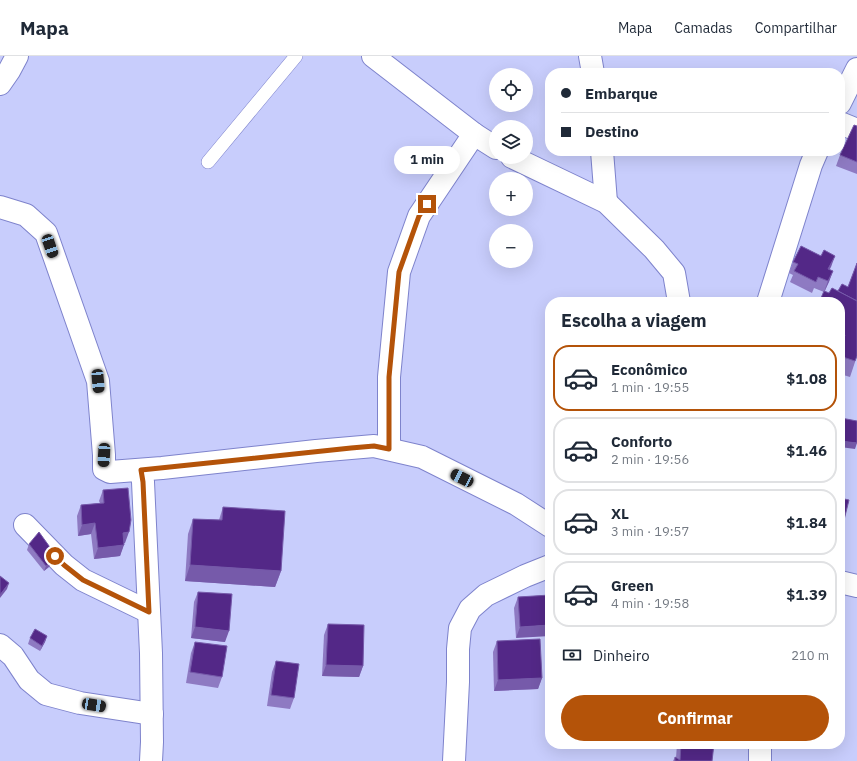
<!DOCTYPE html>
<html lang="pt">
<head>
<meta charset="utf-8">
<style>
  :root { --surface:#fff; --page:#f2f2f3; --text:#1f2937; --muted:#747a83; --line:#e0e1e3; --accent:#b45309 }
  body { margin:0; font-family:"IBM Plex Sans",sans-serif; background:var(--page); color:var(--text); height:100vh; display:flex; flex-direction:column; font-size:15px; white-space:nowrap }
  * { box-sizing:border-box; margin:0 }
  p { font-size:13px; color:var(--muted) }
  .icon { flex:none; width:22px; height:22px; fill:none; stroke:currentColor; stroke-width:2; stroke-linecap:round; stroke-linejoin:round }
  .map { position:relative; flex:1; overflow:hidden }
  .details { position:absolute; left:545px; top:241px; width:300px; height:452px; display:flex; flex-direction:column; background:var(--surface); border-radius:16px; box-shadow:0 4px 16px #0002 }
  .details>* { flex:none }
  .hud { position:absolute; left:545px; top:12px; width:300px; height:88px; border-radius:16px; box-shadow:0 4px 16px #0002; display:grid; align-content:center; height:88px; padding:0 16px; background:var(--surface) }
  .fabs { position:absolute; left:489px; top:12px; display:grid; gap:8px }
  .fabs a { display:grid; place-items:center; width:44px; height:44px; border-radius:50%; background:var(--surface); box-shadow:0 4px 16px #0002; font-size:20px }
  .end { position:absolute; width:18px; height:18px; margin:-9px; border:5px solid #b45309; background:#fff; box-shadow:0 0 0 2px #fff }
  .from { border-radius:50% }
  .bubble { position:absolute; height:28px; border-radius:14px; background:var(--surface); box-shadow:0 4px 16px #0002; font-size:13px; font-weight:700; line-height:28px; text-align:center }
  .car { position:absolute; width:12px; height:24px; margin:-12px -6px; border-radius:5px; box-shadow:0 0 3px 1px #0007; background:linear-gradient(#222 24%,#8ab4d8 0 40%,#222 0 76%,#8ab4d8 0 86%,#222 0) }
  .hud b { display:flex; align-items:center; gap:14px; height:38px; font-size:15px }
  .hud b+b { border-top:1px solid var(--line) }
  .hud i { width:10px; height:10px; background:var(--text) }
  ul { padding:0; list-style:none }
  li { display:flex; align-items:center; gap:12px; height:66px; margin:0 8px 6px; padding:0 8px; border:2px solid var(--line); border-radius:16px }
  li div { flex:1 }
  li b { display:block; font-size:15px }
  li em { font-style:normal; font-weight:700 }
  li.on { border-color:var(--accent) }
  li>.icon { width:36px; height:36px; stroke-width:1.5 }
  h2 { padding:0 16px; font-size:18px; line-height:48px }
  .pay { display:flex; align-items:center; gap:10px; height:44px; padding:0 16px; font-size:15px }
  .pay p { margin-inline-start:auto }
  .cta { display:flex; gap:8px; margin-top:auto; padding:8px 16px }
  .cta a { flex:1; height:46px; border-radius:24px; background:var(--accent); color:#fff; font-size:16px; font-weight:700; line-height:46px; text-align:center }
  header { display:flex; align-items:center; gap:24px; box-sizing:border-box; height:56px; padding:0 20px; background:var(--surface); border-bottom:1px solid var(--line) }
  header strong { font-size:19px }
  nav { display:flex; gap:22px; margin-inline-start:auto; font-size:14px }
  .map>svg:first-child { display:block }
  .lines { fill:none; stroke-linecap:round; stroke-linejoin:round }
  .service-casing { stroke:#7e83cc; stroke-width:14 }
  .minor-casing { stroke:#7e83cc; stroke-width:24 }
  .service { stroke:#fff; stroke-width:13 }
  .minor { stroke:#fff; stroke-width:22 }
  .wall { fill:#8e7ac2 }
  .shaded-wall { fill:#765aaa }
  .building { fill:#532887; stroke:#765aaa }
  .route { stroke:#b45309; stroke-width:5 }
</style>
</head>
<body>
<header>
<strong>Mapa</strong>
<nav><a>Mapa</a><a>Camadas</a><a>Compartilhar</a></nav>
</header>
<div class="map">
<svg width="857" height="705" viewBox="0 0 857 705">
  <rect width="100%" height="100%" fill="#c8cdfc"/>
  <g class="lines">
    <defs>
      <path id="service" d="M 208,106 L 296,0"/>
      <g id="minor">
        <path d="M 373,0 L 474,78 L 496,92"/>
        <path d="M 590,0 L 593,17"/>
        <path d="M 0,28 L 9,15 L 17,0"/>
        <path d="M 840,47 L 857,13"/>
        <path d="M 840,67 L 857,74"/>
        <path d="M 602,95 L 606,146"/>
        <path d="M 512,101 L 606,146 L 654,193 L 674,217 L 679,246"/>
        <path d="M 0,151 L 26,159 L 46,177 L 98,325 L 104,399 L 104,413 L 110,416 L 162,412 L 316,395 L 374,390 L 422,401 L 516,448 L 550,470"/>
        <path d="M 768,246 L 811,109 L 817,95"/>
        <path d="M 389,393 L 389,321 L 399,216 L 419,160 L 474,78"/>
        <path d="M 141,414 L 143,426 L 151,597 L 152,686 L 151,705"/>
        <path d="M 25,469 L 64,509 L 83,524 L 149,556"/>
        <path d="M 840,526 L 857,530"/>
        <path d="M 0,589 L 13,600 L 29,624 L 46,638 L 80,647 L 152,658"/>
        <path d="M 454,705 L 458,626 L 458,593 L 460,572 L 470,553 L 486,539 L 525,520 L 550,510"/>
        <path d="M 760,705 L 760,688"/>
      </g>
    </defs>
    <use href="#service" class="service-casing"/>
    <use href="#minor" class="minor-casing"/>
    <use href="#service" class="service"/>
    <use href="#minor" class="minor"/>
  </g>
  <g class="wall">
    <path d="M 857,70 L 857,118 L 836,110 L 840,99 Z"/>
    <path d="M 801,190 L 821,200 L 824,194 L 835,200 L 829,213 L 833,215 L 825,235 L 829,237 L 832,232 L 838,235 L 842,228 L 848,231 L 857,207 L 857,300 L 850,321 L 840,318 L 840,246 L 819,246 L 824,236 L 814,232 L 812,237 L 790,226 L 793,219 L 789,217 L 793,206 Z"/>
    <path d="M 103,434 L 125,487 L 124,487 L 120,500 L 94,503 L 91,478 L 78,480 L 77,460 L 81,449 L 100,447 L 99,445 Z"/>
    <path d="M 223,451 L 281,515 L 275,531 L 185,525 L 188,478 L 193,463 L 219,464 Z"/>
    <path d="M 29,488 L 55,506 L 44,515 L 27,494 Z"/>
    <path d="M 198,536 L 225,586 L 191,582 L 194,546 Z"/>
    <path d="M 550,539 L 516,582 L 514,552 L 518,541 Z"/>
    <path d="M 328,568 L 363,610 L 359,621 L 322,620 L 324,579 Z"/>
    <path d="M 47,580 L 45,586 L 40,595 L 28,588 L 30,582 Z"/>
    <path d="M 497,585 L 542,622 L 538,633 L 494,635 L 493,596 Z"/>
    <path d="M 195,586 L 222,621 L 218,632 L 186,627 L 191,597 Z"/>
    <path d="M 276,605 L 294,642 L 290,653 L 267,650 L 272,616 Z"/>
    <path d="M 677,688 L 714,688 L 712,705 L 673,705 L 675,701 L 676,702 Z"/>
  </g>
  <g class="shaded-wall">
    <path d="M 835,200 L 831,211 L 824,224 L 828,213 Z"/>
    <path d="M 833,215 L 829,226 L 824,236 L 828,225 Z"/>
    <path d="M 840,385 L 857,387 L 855,393 L 840,391 Z"/>
    <path d="M 95,467 L 91,478 L 78,480 L 82,469 Z"/>
    <path d="M 129,476 L 125,487 L 119,488 L 123,477 Z"/>
    <path d="M 124,489 L 120,500 L 94,503 L 98,492 Z"/>
    <path d="M 57,501 L 55,506 L 44,515 L 46,510 Z"/>
    <path d="M 190,509 L 281,515 L 275,531 L 185,525 Z"/>
    <path d="M 9,527 L 7,533 L 0,542 L 0,539 Z"/>
    <path d="M 550,569 L 550,580 L 516,582 L 520,571 Z"/>
    <path d="M 195,571 L 229,575 L 225,586 L 191,582 Z"/>
    <path d="M 47,580 L 45,586 L 40,595 L 42,590 Z"/>
    <path d="M 326,609 L 363,610 L 359,621 L 322,620 Z"/>
    <path d="M 542,622 L 538,633 L 494,635 L 498,624 Z"/>
  </g>
  <g class="building">
    <path d="M 854,69 L 857,70 L 857,106 L 840,99 Z"/>
    <path d="M 801,190 L 821,200 L 824,194 L 835,200 L 828,213 L 833,215 L 828,225 L 818,221 L 816,226 L 794,215 L 798,208 L 793,206 Z"/>
    <path d="M 857,207 L 857,245 L 838,235 L 842,228 L 848,231 Z"/>
    <path d="M 832,232 L 857,245 L 857,300 L 855,305 L 840,300 L 840,292 L 845,279 L 840,277 L 840,246 L 825,246 L 825,244 L 821,242 L 824,235 L 829,237 Z"/>
    <path d="M 841,362 L 857,365 L 857,387 L 840,385 L 840,367 Z"/>
    <path d="M 128,432 L 131,464 L 129,476 L 123,477 L 124,489 L 98,492 L 95,467 L 82,469 L 81,449 L 104,447 L 103,434 Z"/>
    <path d="M 840,442 L 849,444 L 841,476 L 840,476 Z"/>
    <path d="M 223,451 L 285,455 L 281,515 L 190,509 L 193,463 L 222,464 Z"/>
    <path d="M 39,476 L 57,501 L 46,510 L 29,488 Z"/>
    <path d="M 0,520 L 9,527 L 0,539 Z"/>
    <path d="M 198,536 L 232,538 L 229,575 L 195,571 Z"/>
    <path d="M 550,539 L 550,569 L 520,571 L 518,541 Z"/>
    <path d="M 328,568 L 364,569 L 363,610 L 326,609 Z"/>
    <path d="M 35,573 L 47,580 L 42,590 L 30,582 Z"/>
    <path d="M 540,583 L 542,622 L 498,624 L 497,585 Z"/>
    <path d="M 195,586 L 227,590 L 222,621 L 190,616 Z"/>
    <path d="M 276,605 L 299,608 L 294,642 L 271,639 Z"/>
    <path d="M 681,688 L 714,688 L 712,705 L 675,705 L 675,701 L 680,704 Z"/>
  </g>
  <g class="lines">
    <path class="route" d="M 55,500 L 64,509 L 83,524 L 149,556 L 143,426 L 141,414 L 351,392 L 374,390 L 389,393 L 389,321 L 399,216 L 419,160 L 427,148"/>
  </g>
</svg>
<div class="fabs">
<a><svg class="icon" aria-label="locate" viewBox="0 0 24 24"><circle cx="12" cy="12" r="6"/><path d="M12 2v4M12 18v4M2 12h4M18 12h4"/></svg></a>
<a><svg class="icon" aria-label="layers" viewBox="0 0 24 24"><path d="M12 4l9 5-9 5-9-5zM3 14l9 5 9-5"/></svg></a>
<a>+</a>
<a>−</a>
</div>
<i class="end from" style="left:55px;top:500px"></i>
<i class="end" style="left:427px;top:148px"></i>
<div class="bubble" style="left:394px;top:90px;width:66px">1 min</div>
<i class="car" style="left:50px;top:190px;rotate:161deg"></i>
<i class="car" style="left:98px;top:325px;rotate:175deg"></i>
<i class="car" style="left:104px;top:399px;rotate:183deg"></i>
<i class="car" style="left:462px;top:422px;rotate:297deg"></i>
<i class="car" style="left:94px;top:649px;rotate:99deg"></i>
<div class="hud">
<b><i class="from"></i>Embarque</b>
<b><i></i>Destino</b>
</div>
<section class="details">
<h2>Escolha a viagem</h2>
<ul>
<li class="on"><svg class="icon" aria-label="car" viewBox="0 0 24 24"><path d="M5 17H2v-5l4-1 3-4h7l3 4 3 1v5h-3M9 17h6M6 11h13"/><circle cx="7" cy="17" r="2"/><circle cx="17" cy="17" r="2"/></svg><div><b>Econômico</b><p>1 min · 19:55</p></div><em>$1.08</em></li>
<li><svg class="icon" aria-label="car" viewBox="0 0 24 24"><path d="M5 17H2v-5l4-1 3-4h7l3 4 3 1v5h-3M9 17h6M6 11h13"/><circle cx="7" cy="17" r="2"/><circle cx="17" cy="17" r="2"/></svg><div><b>Conforto</b><p>2 min · 19:56</p></div><em>$1.46</em></li>
<li><svg class="icon" aria-label="car" viewBox="0 0 24 24"><path d="M5 17H2v-5l4-1 3-4h7l3 4 3 1v5h-3M9 17h6M6 11h13"/><circle cx="7" cy="17" r="2"/><circle cx="17" cy="17" r="2"/></svg><div><b>XL</b><p>3 min · 19:57</p></div><em>$1.84</em></li>
<li><svg class="icon" aria-label="car" viewBox="0 0 24 24"><path d="M5 17H2v-5l4-1 3-4h7l3 4 3 1v5h-3M9 17h6M6 11h13"/><circle cx="7" cy="17" r="2"/><circle cx="17" cy="17" r="2"/></svg><div><b>Green</b><p>4 min · 19:58</p></div><em>$1.39</em></li>
</ul>
<div class="pay"><svg class="icon" aria-label="cash" viewBox="0 0 24 24"><path d="M3 7h18v10H3z"/><circle cx="12" cy="12" r="2"/></svg>Dinheiro<p>210 m</p></div>
<div class="cta"><a>Confirmar</a></div>
</section>
</div>
</body>
</html>
